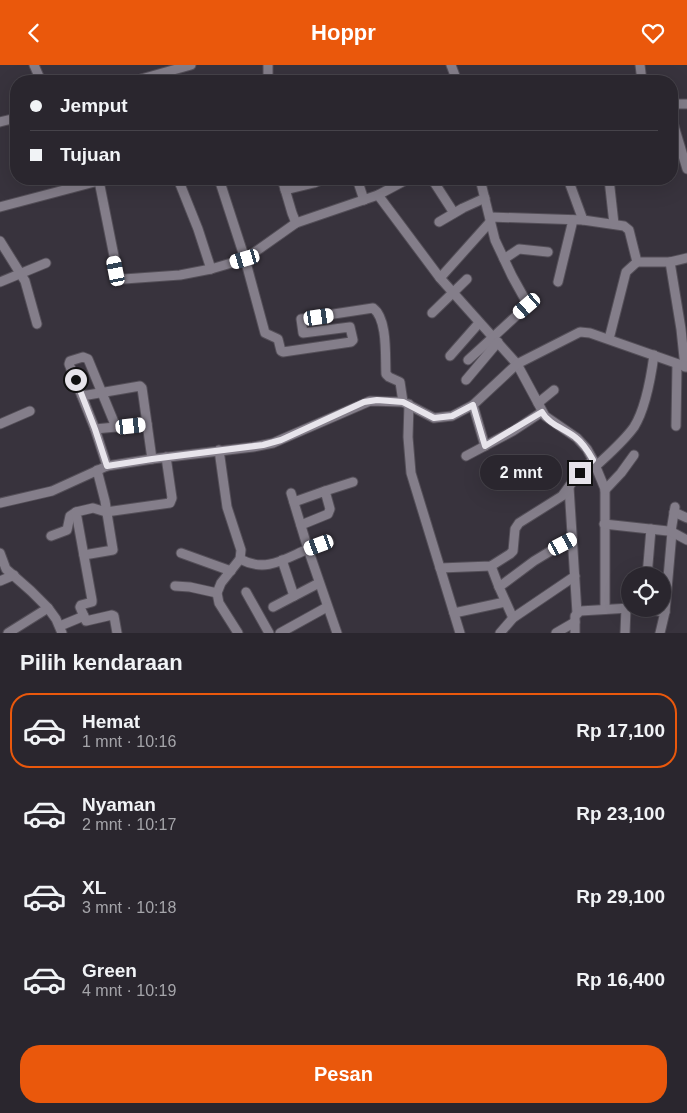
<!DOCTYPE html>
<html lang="id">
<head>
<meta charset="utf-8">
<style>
  :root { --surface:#2a262e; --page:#36323a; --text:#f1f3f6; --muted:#a5a5aa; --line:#46434a; --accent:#ea580c }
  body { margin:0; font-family:Helvetica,sans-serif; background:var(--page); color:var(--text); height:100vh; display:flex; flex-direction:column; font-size:19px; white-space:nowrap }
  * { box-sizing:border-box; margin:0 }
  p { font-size:16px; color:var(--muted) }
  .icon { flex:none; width:28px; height:28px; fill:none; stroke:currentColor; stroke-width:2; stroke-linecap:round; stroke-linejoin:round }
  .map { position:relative; height:568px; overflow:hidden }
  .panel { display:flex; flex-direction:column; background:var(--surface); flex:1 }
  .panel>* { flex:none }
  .guide { position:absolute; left:10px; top:10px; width:668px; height:110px; border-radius:20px; box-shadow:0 5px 20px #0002,0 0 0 1px var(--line); display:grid; align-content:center; height:110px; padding:0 20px; background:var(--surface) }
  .fabs { position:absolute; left:621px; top:502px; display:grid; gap:10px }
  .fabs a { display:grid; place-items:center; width:50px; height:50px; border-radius:50%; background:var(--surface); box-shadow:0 5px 20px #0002,0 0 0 1px var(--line); font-size:25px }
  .end { position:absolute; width:22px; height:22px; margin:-11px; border:6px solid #e7e4eb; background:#111; box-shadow:0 0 0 2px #111 }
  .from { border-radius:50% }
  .bubble { position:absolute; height:35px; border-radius:18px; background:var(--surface); box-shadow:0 5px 20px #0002,0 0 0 1px var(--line); font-size:16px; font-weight:700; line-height:35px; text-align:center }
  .car { position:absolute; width:15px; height:30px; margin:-15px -8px; border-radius:6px; box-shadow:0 0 4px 1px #0007; background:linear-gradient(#fff 24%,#345 0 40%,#fff 0 76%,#345 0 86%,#fff 0) }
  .guide b { display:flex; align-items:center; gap:18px; height:48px; font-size:19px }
  .guide b+b { border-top:1px solid var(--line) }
  .guide i { width:12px; height:12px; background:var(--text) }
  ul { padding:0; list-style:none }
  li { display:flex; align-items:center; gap:15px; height:75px; margin:0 10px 8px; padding:0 10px; border:2px solid transparent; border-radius:20px }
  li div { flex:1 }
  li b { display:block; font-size:19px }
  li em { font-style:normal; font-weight:700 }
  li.current { border-color:var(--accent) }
  li>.icon { width:45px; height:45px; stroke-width:1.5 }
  h2 { padding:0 20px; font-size:22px; line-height:60px }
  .primary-button { display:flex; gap:10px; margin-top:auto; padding:10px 20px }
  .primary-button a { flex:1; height:58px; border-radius:20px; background:var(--accent); color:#fff; font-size:20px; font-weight:700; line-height:58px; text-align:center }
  header { display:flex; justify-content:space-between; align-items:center; height:65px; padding:0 20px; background:var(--accent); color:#fff; font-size:22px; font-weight:700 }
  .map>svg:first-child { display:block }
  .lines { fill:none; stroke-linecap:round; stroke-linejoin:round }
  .minor-casing { stroke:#544f58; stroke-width:11 }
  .minor { stroke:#847e8a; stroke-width:9 }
  .route { stroke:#e7e4eb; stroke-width:6 }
</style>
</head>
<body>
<header><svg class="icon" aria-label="back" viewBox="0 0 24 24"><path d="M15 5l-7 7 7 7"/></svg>Hoppr<svg class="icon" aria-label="heart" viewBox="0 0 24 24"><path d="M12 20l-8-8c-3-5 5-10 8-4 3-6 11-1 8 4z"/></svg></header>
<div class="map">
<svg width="687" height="568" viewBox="0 0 687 568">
  <rect width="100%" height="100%" fill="#38333d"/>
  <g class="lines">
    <defs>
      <g id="minor">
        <path d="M 34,0 L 41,16"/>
        <path d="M 268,0 L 268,16"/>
        <path d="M 451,0 L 457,16"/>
        <path d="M 640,0 L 642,16"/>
        <path d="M 134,16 L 191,0"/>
        <path d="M 671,39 L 687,39"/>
        <path d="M 671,51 L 687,104"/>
        <path d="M 0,57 L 16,53"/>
        <path d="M 178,114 L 198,164 L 211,204"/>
        <path d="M 219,114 L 245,194 L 265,268 L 278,274 L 281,286 L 283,287 L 351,277 L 353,275 L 350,262 L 303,268 L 301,254 L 373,243 C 388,254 385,292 386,309 L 389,312 L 400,317 L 403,337"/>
        <path d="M 282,114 L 292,148 L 296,158"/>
        <path d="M 357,114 L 364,135"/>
        <path d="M 432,114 L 454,148"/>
        <path d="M 568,114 L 583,155 L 624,161 L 629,165 L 637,197 L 670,197 L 687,193"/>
        <path d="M 609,114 L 614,159"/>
        <path d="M 99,116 L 117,206 L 119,212 L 124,214 L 180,210 L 211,204 L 245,194 L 296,158 L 378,130 L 408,114"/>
        <path d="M 285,125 L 314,118 L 324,114"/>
        <path d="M 378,130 L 440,213 L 517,299 L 545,351 L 577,373 L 587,384 L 593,395 L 605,424 L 605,544"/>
        <path d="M 0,142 L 106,114"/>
        <path d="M 490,152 L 583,155"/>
        <path d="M 439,157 L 463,143 L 485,133"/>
        <path d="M 0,176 L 25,216 L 37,259"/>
        <path d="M 504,194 L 519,184 L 548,187"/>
        <path d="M 670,197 L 681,264 L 685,302"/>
        <path d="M 440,213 L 491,156"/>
        <path d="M 0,217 L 46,198"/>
        <path d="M 558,217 L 573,155"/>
        <path d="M 432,248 L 467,214"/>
        <path d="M 609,274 L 626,207 L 637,197"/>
        <path d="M 450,291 L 479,258"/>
        <path d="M 468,295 L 527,241 L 527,238 L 512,211 L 495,175 L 480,114"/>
        <path d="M 466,315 L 498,277"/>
        <path d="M 82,331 L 140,321 L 142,323 L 152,394"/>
        <path d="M 538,338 L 554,325"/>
        <path d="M 409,339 L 408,372 L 411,408 L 460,568"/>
        <path d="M 473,340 L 485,381"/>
        <path d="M 0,359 L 30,346"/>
        <path d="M 676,361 L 677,299"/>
        <path d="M 95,364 L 147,359"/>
        <path d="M 219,385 L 227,442 L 241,485 L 240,494 L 221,518 L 217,528 L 219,538 L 238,568"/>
        <path d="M 466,391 L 513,366 L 542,347"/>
        <path d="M 107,401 L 95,364 L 69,299 L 70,296 L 83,292 L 88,294 L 116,362"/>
        <path d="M 596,401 C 609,389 624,376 634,362 C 646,343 651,312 654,290"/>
        <path d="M 569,422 L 577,548"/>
        <path d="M 605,425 L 621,408 L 634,390"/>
        <path d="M 325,426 L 353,417"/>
        <path d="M 291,428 L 308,484 L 329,477"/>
        <path d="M 294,437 L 325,426 L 330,444 L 328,449 L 301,460"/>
        <path d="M 0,438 L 52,426 L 107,401 L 152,394 L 253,382 L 273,378 L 370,336 L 403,337 L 434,353 L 452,351 L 473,340 L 517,299 L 580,267 L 590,268 L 687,302"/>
        <path d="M 674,447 L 687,453"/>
        <path d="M 604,459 L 668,466 L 672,467 L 665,547 L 660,568"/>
        <path d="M 671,466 L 675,442"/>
        <path d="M 672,467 L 687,475"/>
        <path d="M 51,471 L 67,465 L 70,451 L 76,447"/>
        <path d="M 0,488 L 6,504 L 31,526 L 48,543 L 56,554 L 62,568"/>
        <path d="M 181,488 L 231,506"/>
        <path d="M 84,490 L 113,485 L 105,436 L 97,405"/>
        <path d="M 240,494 C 266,508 284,494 308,484 L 337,568"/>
        <path d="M 282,495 L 294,531"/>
        <path d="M 491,501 L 499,522"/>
        <path d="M 440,503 L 491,501 L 510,489 L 513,486 L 515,464 L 519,458 L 562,431 L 579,408 L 593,395"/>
        <path d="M 647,511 L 651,464"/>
        <path d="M 0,516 L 14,510"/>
        <path d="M 175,521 L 190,522 L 217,528"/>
        <path d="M 246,527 L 269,568"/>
        <path d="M 273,542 L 319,518"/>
        <path d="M 644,544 L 665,547"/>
        <path d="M 454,548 L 505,537"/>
        <path d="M 513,553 L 499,522 L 534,496 L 572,473"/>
        <path d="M 60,561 L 84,551"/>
        <path d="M 8,568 L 48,543"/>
        <path d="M 117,568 L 114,551 L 112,550 L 86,556 L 80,542 L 81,540 L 92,537 L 92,535 L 76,447 L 93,443 L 106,447 L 170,438 L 172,433 L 166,392"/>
        <path d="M 280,568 L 327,542"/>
        <path d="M 500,568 L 513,553 L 575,511"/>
        <path d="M 556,568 L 575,557"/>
        <path d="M 575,568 L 575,551 L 580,546 L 630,543"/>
        <path d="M 625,568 L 626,543"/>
      </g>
    </defs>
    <use href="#minor" class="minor-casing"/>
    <use href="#minor" class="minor"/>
  </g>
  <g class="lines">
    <path class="route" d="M 76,315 L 95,364 L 107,401 L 152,394 L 263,380 L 281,375 L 364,337 L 377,335 L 403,337 L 434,353 L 452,351 L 473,340 L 485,381 L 542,347 C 548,359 565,364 575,372 C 583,378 588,386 593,395 L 580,408"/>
  </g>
</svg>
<div class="fabs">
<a><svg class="icon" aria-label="locate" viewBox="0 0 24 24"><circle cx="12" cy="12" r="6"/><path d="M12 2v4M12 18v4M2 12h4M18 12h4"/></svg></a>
</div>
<i class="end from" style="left:76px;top:315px"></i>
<i class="end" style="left:580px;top:408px"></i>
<div class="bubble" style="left:480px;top:390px;width:82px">2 mnt</div>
<i class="car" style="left:245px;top:194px;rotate:254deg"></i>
<i class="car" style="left:116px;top:206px;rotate:349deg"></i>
<i class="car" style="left:527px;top:241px;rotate:229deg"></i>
<i class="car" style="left:319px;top:252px;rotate:82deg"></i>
<i class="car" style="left:131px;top:361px;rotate:84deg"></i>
<i class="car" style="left:563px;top:479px;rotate:62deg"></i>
<i class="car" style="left:319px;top:480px;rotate:250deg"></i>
<div class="guide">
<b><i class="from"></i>Jemput</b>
<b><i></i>Tujuan</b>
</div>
</div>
<section class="panel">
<h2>Pilih kendaraan</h2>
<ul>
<li class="current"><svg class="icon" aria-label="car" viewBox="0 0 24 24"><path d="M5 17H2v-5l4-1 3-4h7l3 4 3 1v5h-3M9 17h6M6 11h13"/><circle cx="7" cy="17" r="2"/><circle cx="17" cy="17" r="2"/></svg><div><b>Hemat</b><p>1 mnt · 10:16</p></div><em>Rp 17,100</em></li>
<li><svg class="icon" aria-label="car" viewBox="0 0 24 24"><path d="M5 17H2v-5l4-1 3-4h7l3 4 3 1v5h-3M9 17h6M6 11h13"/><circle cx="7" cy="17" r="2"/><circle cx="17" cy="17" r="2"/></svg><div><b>Nyaman</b><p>2 mnt · 10:17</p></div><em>Rp 23,100</em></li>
<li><svg class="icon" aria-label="car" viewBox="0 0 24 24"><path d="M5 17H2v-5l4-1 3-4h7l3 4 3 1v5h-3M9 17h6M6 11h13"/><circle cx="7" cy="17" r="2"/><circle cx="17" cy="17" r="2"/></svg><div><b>XL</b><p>3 mnt · 10:18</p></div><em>Rp 29,100</em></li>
<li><svg class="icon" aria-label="car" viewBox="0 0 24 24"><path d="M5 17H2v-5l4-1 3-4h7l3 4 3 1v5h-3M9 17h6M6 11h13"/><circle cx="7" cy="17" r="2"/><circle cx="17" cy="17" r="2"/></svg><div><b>Green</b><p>4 mnt · 10:19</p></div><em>Rp 16,400</em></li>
</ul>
<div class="primary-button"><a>Pesan</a></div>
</section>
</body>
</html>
